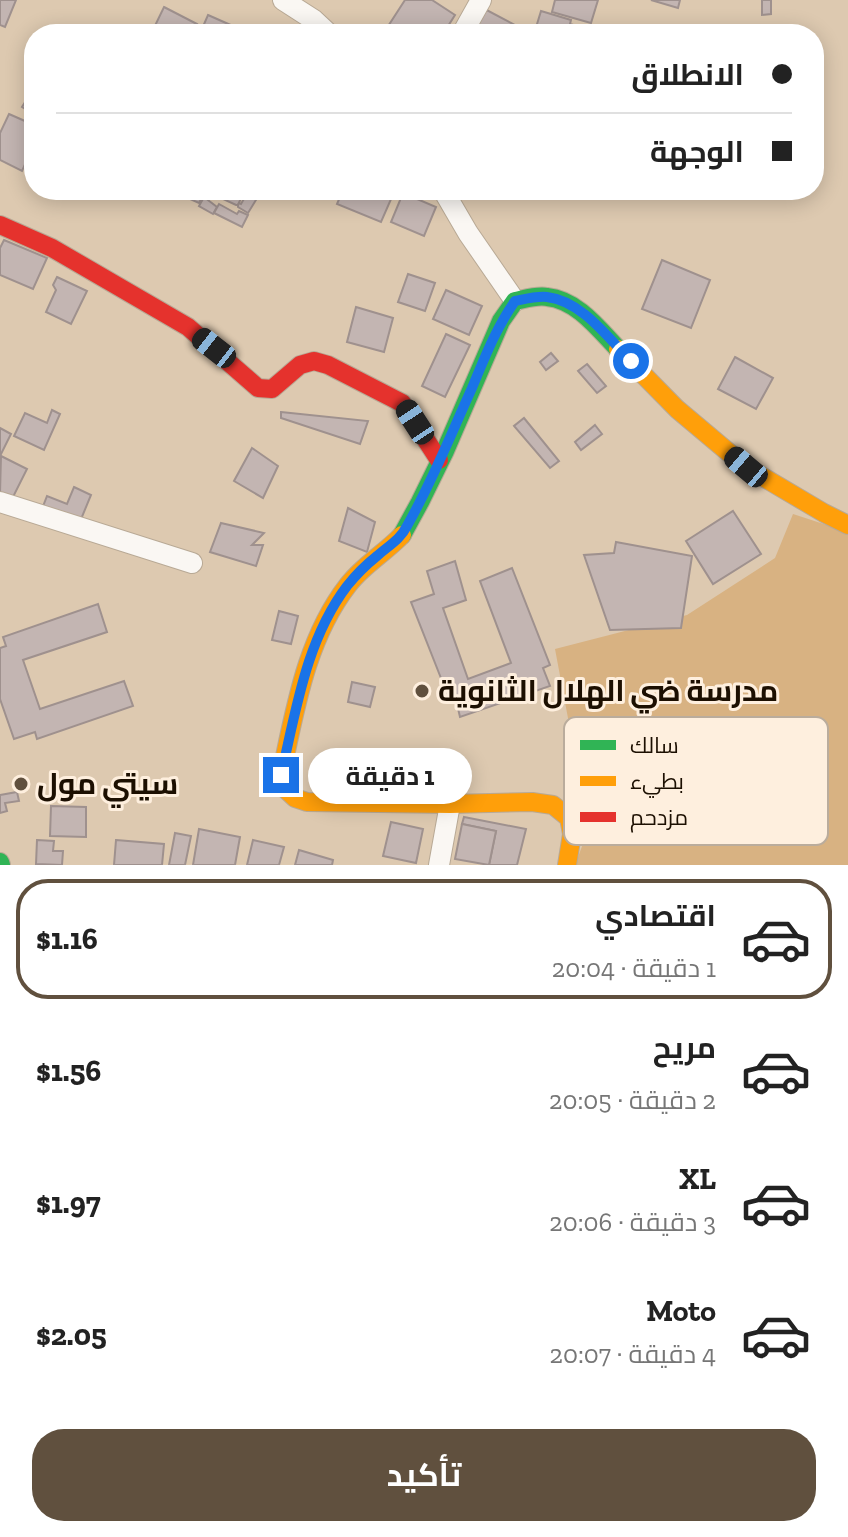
<!DOCTYPE html>
<html lang="ar">
<head>
<meta charset="utf-8">
<style>
  :root { --surface:#fff; --page:#f6f6f6; --text:#222; --muted:#767676; --line:#e0e0e0; --accent:#60503e }
  body { margin:0; font-family:"Zilla Slab",Cairo,serif; background:var(--page); color:var(--text); direction:rtl; height:100vh; display:flex; flex-direction:column; font-size:30px; white-space:nowrap }
  * { box-sizing:border-box; margin:0 }
  p { font-size:26px; color:var(--muted) }
  .icon { flex:none; width:44px; height:44px; fill:none; stroke:currentColor; stroke-width:2; stroke-linecap:round; stroke-linejoin:round }
  .map { position:relative; height:865px; overflow:hidden; direction:ltr }
  .details { display:flex; flex-direction:column; background:var(--surface); flex:1 }
  .details>* { flex:none }
  .guide { position:absolute; left:24px; top:24px; width:800px; height:176px; border-radius:32px; box-shadow:0 4px 20px #0003; direction:rtl; display:grid; align-content:center; height:176px; padding:0 32px; background:var(--surface) }
  .end { position:absolute; width:36px; height:36px; margin:-18px; border:10px solid #1a73e8; background:#fff; box-shadow:0 0 0 4px #fff }
  .from { border-radius:50% }
  .bubble { position:absolute; height:56px; border-radius:28px; background:var(--surface); box-shadow:0 4px 20px #0003; font-size:26px; font-weight:700; line-height:56px; text-align:center; direction:rtl }
  .car { position:absolute; width:24px; height:48px; margin:-24px -12px; border-radius:10px; box-shadow:0 0 6px 2px #0007; background:linear-gradient(#222 24%,#8ab4d8 0 40%,#222 0 76%,#8ab4d8 0 86%,#222 0) }
  .guide b { display:flex; align-items:center; gap:28px; height:76px; font-size:30px }
  .guide b+b { border-top:2px solid var(--line) }
  .guide i { width:20px; height:20px; background:var(--text) }
  ul { padding:14px 0 0; list-style:none }
  li { display:flex; align-items:center; gap:24px; height:120px; margin:0 16px 12px; padding:0 16px; border:4px solid transparent; border-radius:32px }
  li div { flex:1 }
  li b { display:block; font-size:30px }
  li em { font-style:normal; font-weight:700 }
  li.on { border-color:var(--accent) }
  li>.icon { width:72px; height:72px; stroke-width:1.5 }
  .action { display:flex; gap:16px; margin-top:auto; padding:16px 32px }
  .action a { flex:1; height:92px; border-radius:32px; background:var(--accent); color:#fff; font-size:32px; font-weight:700; line-height:92px; text-align:center }
  .map>svg:first-child { display:block }
  .green { fill:#d8b282 }
  .building { fill:#c3b5b2; stroke:#9f918e; stroke-width:2 }
  .lines { fill:none; stroke-linecap:round; stroke-linejoin:round }
  .street-casing { stroke:#b8a995; stroke-width:22 }
  .fast-casing { stroke:#b8a995; stroke-width:20 }
  .slow-casing { stroke:#b8a995; stroke-width:20 }
  .jam-casing { stroke:#b8a995; stroke-width:20 }
  .street { stroke:#faf7f3; stroke-width:20 }
  .fast { stroke:#30b455; stroke-width:18 }
  .slow { stroke:#ff9f0a; stroke-width:18 }
  .jam { stroke:#e5322d; stroke-width:18 }
  .route { stroke:#1a73e8; stroke-width:10 }
  .poi-dot { fill:#60503e; stroke:#feefde; stroke-width:3 }
  .labels { text-anchor:middle; dominant-baseline:central; stroke-width:6; stroke-linejoin:round; paint-order:stroke }
  .poi-label { font-size:30px; font-weight:bold; fill:#1c0f01; stroke:#feefde; text-anchor:start }
  .key { fill:#feefde; stroke:#baac9c; stroke-width:2 }
  .key-label { font-size:22px; fill:#1c0f01 }
</style>
</head>
<body>
<div class="map">
<svg width="848" height="865" viewBox="0 0 848 865">
  <rect width="100%" height="100%" fill="#ddc9b0"/>
  <path class="green" d="M 793,514 L 848,532 L 848,865 L 575,865 L 587,833 L 580,782 L 555,649 L 687,615 L 775,558 Z"/>
  <g class="building">
    <path d="M 0,0 L 16,0 L 5,27 L 0,25 Z"/>
    <path d="M 405,0 L 432,0 L 455,15 L 443,34 L 383,34 Z"/>
    <path d="M 555,0 L 598,0 L 591,23 L 552,12 Z"/>
    <path d="M 651,0 L 680,0 L 678,8 Z"/>
    <path d="M 762,0 L 771,0 L 771,14 L 762,15 Z"/>
    <path d="M 479,6 L 528,32 L 527,34 L 493,34 L 478,26 L 474,34 L 464,34 Z"/>
    <path d="M 164,7 L 197,24 L 192,34 L 151,34 Z"/>
    <path d="M 541,11 L 571,20 L 570,24 L 583,28 L 582,31 L 592,34 L 534,34 Z"/>
    <path d="M 208,15 L 251,34 L 207,34 L 201,31 Z"/>
    <path d="M 29,96 L 31,98 L 34,96 L 32,113 L 22,107 Z"/>
    <path d="M 9,114 L 34,125 L 34,145 L 22,171 L 0,160 L 0,133 Z"/>
    <path d="M 194,190 L 222,190 L 218,198 L 205,192 L 199,203 L 190,199 Z"/>
    <path d="M 225,190 L 246,190 L 248,191 L 245,197 L 242,196 L 238,205 L 236,205 L 221,198 Z"/>
    <path d="M 249,190 L 262,190 L 248,213 L 238,207 L 238,205 L 239,203 L 241,204 Z"/>
    <path d="M 343,190 L 395,190 L 381,222 L 337,204 Z"/>
    <path d="M 403,193 L 436,207 L 424,236 L 391,222 Z"/>
    <path d="M 204,197 L 217,207 L 213,214 L 199,206 Z"/>
    <path d="M 219,204 L 237,214 L 239,211 L 248,215 L 242,227 L 214,213 Z"/>
    <path d="M 4,240 L 47,258 L 33,289 L 0,275 L 0,248 Z"/>
    <path d="M 662,260 L 710,280 L 691,328 L 642,309 Z"/>
    <path d="M 408,274 L 435,283 L 425,311 L 398,302 Z"/>
    <path d="M 57,277 L 87,291 L 71,324 L 46,312 L 56,290 L 53,285 Z"/>
    <path d="M 446,290 L 482,306 L 469,335 L 433,319 Z"/>
    <path d="M 356,307 L 393,318 L 384,352 L 347,342 Z"/>
    <path d="M 446,334 L 470,345 L 445,397 L 422,386 Z"/>
    <path d="M 551,353 L 558,361 L 546,370 L 540,362 Z"/>
    <path d="M 735,357 L 773,378 L 756,409 L 718,389 Z"/>
    <path d="M 587,364 L 606,386 L 597,393 L 578,371 Z"/>
    <path d="M 52,410 L 60,414 L 44,450 L 14,436 L 25,413 L 47,423 Z"/>
    <path d="M 281,412 L 368,421 L 360,444 L 281,418 Z"/>
    <path d="M 524,418 L 559,461 L 550,468 L 514,426 Z"/>
    <path d="M 595,425 L 602,434 L 581,450 L 575,442 Z"/>
    <path d="M 0,428 L 11,434 L 0,456 Z"/>
    <path d="M 252,448 L 278,466 L 263,498 L 234,481 Z"/>
    <path d="M 1,456 L 27,469 L 12,499 L 0,493 Z"/>
    <path d="M 74,487 L 91,495 L 79,524 L 42,509 L 47,496 L 67,504 Z"/>
    <path d="M 348,508 L 375,522 L 367,552 L 339,541 Z"/>
    <path d="M 733,511 L 761,554 L 713,584 L 686,541 Z"/>
    <path d="M 221,523 L 264,533 L 252,545 L 263,545 L 256,566 L 210,552 Z"/>
    <path d="M 616,542 L 692,556 L 681,628 L 610,630 L 584,555 L 614,553 Z"/>
    <path d="M 455,561 L 466,600 L 443,608 L 468,679 L 511,663 L 480,581 L 512,568 L 550,665 L 543,668 L 550,686 L 460,717 L 456,700 L 450,701 L 411,602 L 434,594 L 427,571 Z"/>
    <path d="M 98,604 L 107,632 L 23,660 L 40,709 L 124,681 L 133,706 L 37,739 L 35,732 L 14,739 L 0,699 L 0,648 L 6,646 L 3,637 Z"/>
    <path d="M 279,611 L 298,616 L 291,644 L 272,640 Z"/>
    <path d="M 352,682 L 375,687 L 370,707 L 348,702 Z"/>
    <path d="M 17,792 L 19,801 L 5,803 L 7,811 L 0,813 L 0,795 Z"/>
    <path d="M 51,806 L 86,807 L 86,837 L 50,836 Z"/>
    <path d="M 464,817 L 526,829 L 517,865 L 489,865 L 496,831 L 462,824 Z"/>
    <path d="M 391,822 L 423,829 L 416,863 L 383,856 Z"/>
    <path d="M 462,824 L 496,831 L 489,865 L 455,859 Z"/>
    <path d="M 199,829 L 240,837 L 235,865 L 193,865 Z"/>
    <path d="M 175,833 L 191,836 L 185,865 L 169,865 Z"/>
    <path d="M 37,840 L 54,841 L 53,851 L 63,851 L 62,865 L 36,864 Z"/>
    <path d="M 116,840 L 164,844 L 162,865 L 114,865 Z"/>
    <path d="M 253,840 L 284,847 L 279,865 L 247,865 Z"/>
    <path d="M 299,850 L 333,860 L 332,865 L 295,865 Z"/>
  </g>
  <g class="lines">
    <defs>
      <g id="street">
        <path d="M 283,0 L 314,20 L 329,34"/>
        <path d="M 462,34 L 481,0"/>
        <path d="M 443,190 L 468,233 L 515,301"/>
        <path d="M 0,502 L 192,563"/>
        <path d="M 439,865 L 450,804"/>
      </g>
      <g id="fast">
        <path d="M 402,535 L 420,502 L 445,451 L 501,321 L 515,301 C 525,299 537,295 547,297 C 577,300 598,328 618,349"/>
        <path d="M 0,862 L 1,865"/>
      </g>
      <g id="slow">
        <path d="M 618,349 L 677,409 L 746,467 L 824,513 L 848,525"/>
        <path d="M 402,535 C 385,553 363,565 348,585 C 306,639 295,710 281,775 L 281,785 L 295,798 L 307,802 L 450,804 L 532,802 L 553,805 L 569,818 L 572,834 L 567,865"/>
      </g>
      <path id="jam" d="M 0,225 L 52,248 L 188,327 L 258,388 L 272,389 L 300,365 L 314,361 L 328,365 L 402,403 L 439,460"/>
    </defs>
    <use href="#street" class="street-casing"/>
    <use href="#fast" class="fast-casing"/>
    <use href="#slow" class="slow-casing"/>
    <use href="#jam" class="jam-casing"/>
    <use href="#street" class="street"/>
    <use href="#fast" class="fast"/>
    <use href="#slow" class="slow"/>
    <use href="#jam" class="jam"/>
  </g>
  <g class="lines">
    <path class="route" d="M 281,775 C 296,711 306,640 347,586 C 355,576 367,564 377,556 C 388,546 400,540 407,526 C 432,482 451,434 472,388 C 485,357 496,328 515,301 C 525,299 537,296 547,297 C 582,301 608,338 631,361"/>
  </g>
  <g class="poi-dot">
    <circle cx="422" cy="691" r="8"/>
    <circle cx="21" cy="784" r="8"/>
  </g>
  <g class="labels">
    <g class="poi-label">
      <text x="438" y="691">مدرسة ضي الهلال الثانوية</text>
      <text x="37" y="784">سيتي مول</text>
    </g>
  </g>
  <rect x="564" y="717" width="264" height="128" rx="12" class="key"/>
  <rect x="580" y="740" width="36" height="10" fill="#30b455"/>
  <rect x="580" y="776" width="36" height="10" fill="#ff9f0a"/>
  <rect x="580" y="812" width="36" height="10" fill="#e5322d"/>
  <g class="key-label">
    <text x="630" y="753">سالك</text>
    <text x="630" y="789">بطيء</text>
    <text x="630" y="825">مزدحم</text>
  </g>
</svg>
<i class="end from" style="left:631px;top:361px"></i>
<i class="end" style="left:281px;top:775px"></i>
<div class="bubble" style="left:308px;top:748px;width:164px">1 دقيقة</div>
<i class="car" style="left:214px;top:348px;rotate:308deg"></i>
<i class="car" style="left:415px;top:422px;rotate:327deg"></i>
<i class="car" style="left:746px;top:467px;rotate:310deg"></i>
<div class="guide">
<b><i class="from"></i>الانطلاق</b>
<b><i></i>الوجهة</b>
</div>
</div>
<section class="details">
<ul>
<li class="on"><svg class="icon" aria-label="car" viewBox="0 0 24 24"><path d="M5 17H2v-5l4-1 3-4h7l3 4 3 1v5h-3M9 17h6M6 11h13"/><circle cx="7" cy="17" r="2"/><circle cx="17" cy="17" r="2"/></svg><div><b>اقتصادي</b><p>1 دقيقة · 20:04</p></div><em>$1.16</em></li>
<li><svg class="icon" aria-label="car" viewBox="0 0 24 24"><path d="M5 17H2v-5l4-1 3-4h7l3 4 3 1v5h-3M9 17h6M6 11h13"/><circle cx="7" cy="17" r="2"/><circle cx="17" cy="17" r="2"/></svg><div><b>مريح</b><p>2 دقيقة · 20:05</p></div><em>$1.56</em></li>
<li><svg class="icon" aria-label="car" viewBox="0 0 24 24"><path d="M5 17H2v-5l4-1 3-4h7l3 4 3 1v5h-3M9 17h6M6 11h13"/><circle cx="7" cy="17" r="2"/><circle cx="17" cy="17" r="2"/></svg><div><b>XL</b><p>3 دقيقة · 20:06</p></div><em>$1.97</em></li>
<li><svg class="icon" aria-label="car" viewBox="0 0 24 24"><path d="M5 17H2v-5l4-1 3-4h7l3 4 3 1v5h-3M9 17h6M6 11h13"/><circle cx="7" cy="17" r="2"/><circle cx="17" cy="17" r="2"/></svg><div><b>Moto</b><p>4 دقيقة · 20:07</p></div><em>$2.05</em></li>
</ul>
<div class="action"><a>تأكيد</a></div>
</section>
</body>
</html>
